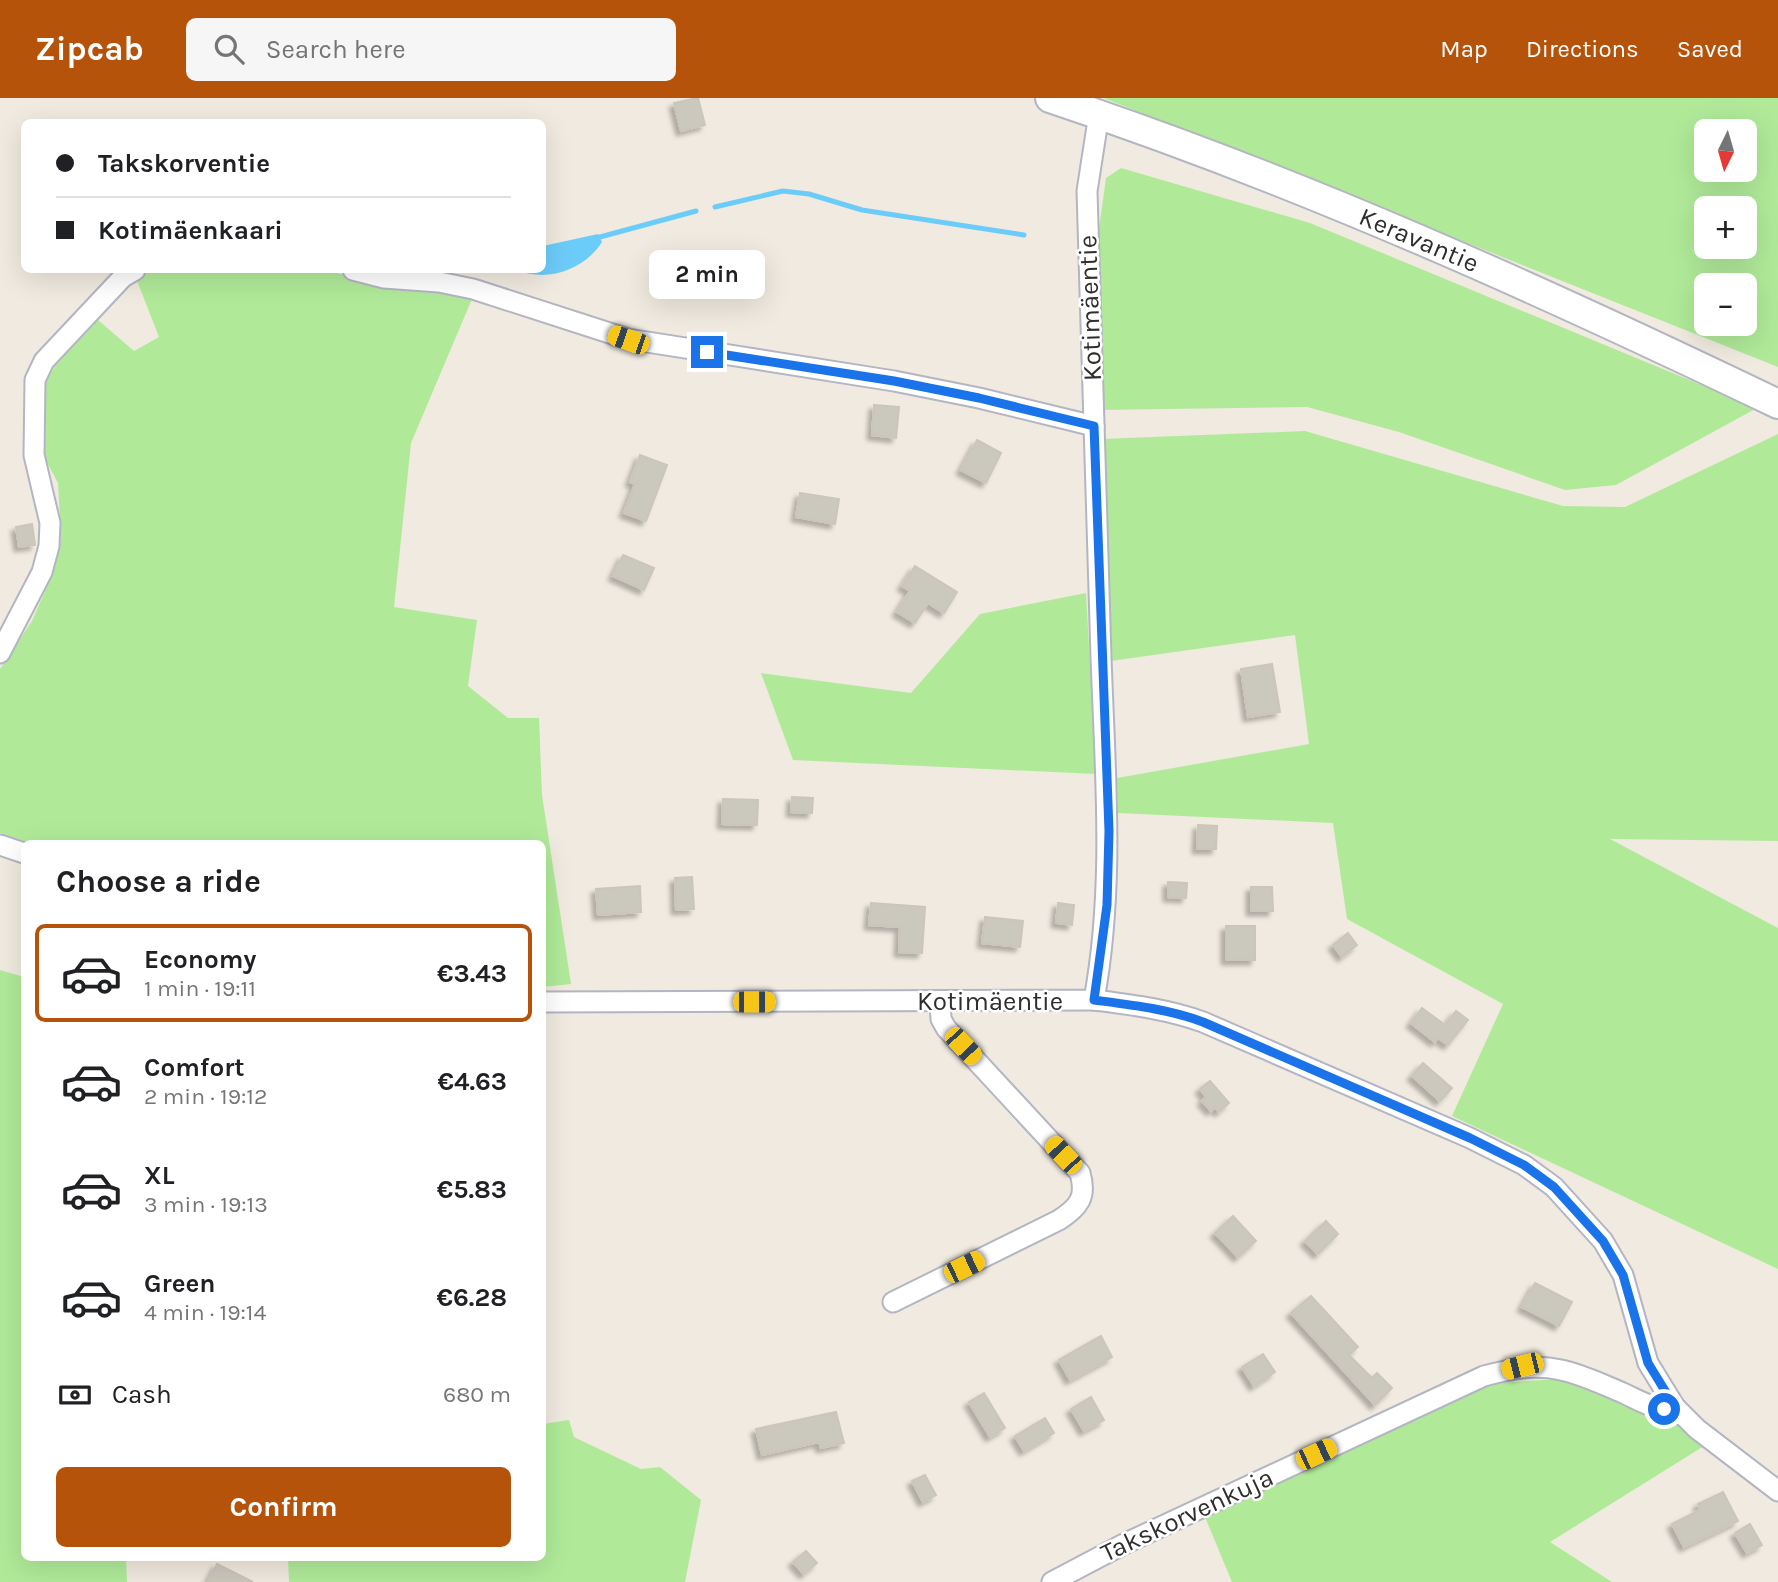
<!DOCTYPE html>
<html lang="en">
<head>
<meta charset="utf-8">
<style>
  :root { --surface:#fff; --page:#f6f6f6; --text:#202124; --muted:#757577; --line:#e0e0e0; --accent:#b45309 }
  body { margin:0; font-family:Karla,sans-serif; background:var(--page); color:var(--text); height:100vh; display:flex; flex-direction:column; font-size:26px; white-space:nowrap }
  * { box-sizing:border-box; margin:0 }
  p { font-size:23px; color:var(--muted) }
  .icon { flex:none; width:38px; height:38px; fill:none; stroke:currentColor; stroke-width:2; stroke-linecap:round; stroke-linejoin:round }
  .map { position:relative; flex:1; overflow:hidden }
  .drawer { position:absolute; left:21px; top:742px; width:525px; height:721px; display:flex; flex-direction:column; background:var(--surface); border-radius:10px; box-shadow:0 7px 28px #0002 }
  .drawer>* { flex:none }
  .top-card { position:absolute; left:21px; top:21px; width:525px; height:154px; border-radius:10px; box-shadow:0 7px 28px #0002; display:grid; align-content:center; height:154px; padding:0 35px; background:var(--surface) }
  .needle { width:46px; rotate:185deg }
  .buttons { position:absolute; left:1694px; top:21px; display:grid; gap:14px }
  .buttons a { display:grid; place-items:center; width:63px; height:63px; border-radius:10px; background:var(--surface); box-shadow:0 7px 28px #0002; font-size:35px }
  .end { position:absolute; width:32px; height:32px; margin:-16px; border:9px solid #1a73e8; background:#fff; box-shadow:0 0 0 4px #fff }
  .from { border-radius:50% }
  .bubble { position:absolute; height:49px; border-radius:10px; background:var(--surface); box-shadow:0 7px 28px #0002; font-size:23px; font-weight:700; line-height:49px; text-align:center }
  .car { position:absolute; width:21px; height:42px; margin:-21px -10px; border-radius:9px; box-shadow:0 0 5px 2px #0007; background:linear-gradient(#f5c518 24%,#345 0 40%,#f5c518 0 76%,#345 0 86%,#f5c518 0) }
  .top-card b { display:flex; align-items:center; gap:24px; height:66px; font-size:26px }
  .top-card b+b { border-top:2px solid var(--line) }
  .top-card i { width:18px; height:18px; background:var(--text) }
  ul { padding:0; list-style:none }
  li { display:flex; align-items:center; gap:21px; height:98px; margin:0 14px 10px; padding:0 21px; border:4px solid transparent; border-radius:10px }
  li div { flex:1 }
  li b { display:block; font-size:26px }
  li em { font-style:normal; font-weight:700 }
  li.selected { border-color:var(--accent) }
  li>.icon { width:63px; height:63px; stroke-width:1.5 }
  h2 { padding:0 35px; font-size:32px; line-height:84px }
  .pay { display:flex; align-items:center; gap:18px; height:77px; padding:0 35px; font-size:26px }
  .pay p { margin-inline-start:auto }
  .primary-button { display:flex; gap:14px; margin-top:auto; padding:14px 35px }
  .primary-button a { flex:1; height:80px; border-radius:10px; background:var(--accent); color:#fff; font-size:28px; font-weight:700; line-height:80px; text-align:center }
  header { display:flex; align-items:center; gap:42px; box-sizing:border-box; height:98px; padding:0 35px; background:var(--accent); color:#fff }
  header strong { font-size:33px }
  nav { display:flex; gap:38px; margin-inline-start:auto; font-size:24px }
  .search { width:490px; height:63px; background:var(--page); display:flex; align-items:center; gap:18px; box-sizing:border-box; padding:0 24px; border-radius:10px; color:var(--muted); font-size:26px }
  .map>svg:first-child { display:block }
  .green { fill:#b0ea99; fill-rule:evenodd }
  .water { fill:#6cccf9 }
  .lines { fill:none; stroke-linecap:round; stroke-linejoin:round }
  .stream { stroke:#6cccf9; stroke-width:5 }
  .building { fill:#cbc8be; stroke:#ccc6b9; stroke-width:2; filter:url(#shadow) }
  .minor-casing { stroke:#b4b5c2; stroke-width:23 }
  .secondary-casing { stroke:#b4b5c2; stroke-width:32 }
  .minor { stroke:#fff; stroke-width:19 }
  .secondary { stroke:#fff; stroke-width:28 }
  .route { stroke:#1a73e8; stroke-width:9 }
  .labels { text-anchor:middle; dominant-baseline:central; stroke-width:5; stroke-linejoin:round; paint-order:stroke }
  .street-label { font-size:26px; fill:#2e2e2e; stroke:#fff }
</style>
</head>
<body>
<header>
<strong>Zipcab</strong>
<div class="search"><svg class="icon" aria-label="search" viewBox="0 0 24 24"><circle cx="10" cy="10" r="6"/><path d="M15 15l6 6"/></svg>Search here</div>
<nav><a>Map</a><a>Directions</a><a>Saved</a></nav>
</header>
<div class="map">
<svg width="1778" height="1484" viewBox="0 0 1778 1484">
  <defs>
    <filter id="shadow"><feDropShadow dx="-4.5" dy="4.5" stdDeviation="2" flood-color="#0004"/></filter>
  </defs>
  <rect width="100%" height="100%" fill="#f0eae0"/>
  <g class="green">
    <path d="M 1104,0 L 1778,0 L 1778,269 ZM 1706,33 L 1745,33 L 1745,72 L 1706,72 ZM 1706,110 L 1745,110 L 1745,149 L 1706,149 ZM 1706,187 L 1745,187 L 1745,226 L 1706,226 Z"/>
    <path d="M 1121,70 L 1310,125 L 1757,310 L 1616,387 L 1565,392 L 1399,334 L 1307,309 L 1097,312 L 1094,167 L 1106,80 Z"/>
    <path d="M 153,172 L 327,172 L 375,186 L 433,193 L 472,201 L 411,345 L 394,509 L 477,522 L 468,588 L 508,620 L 539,620 L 542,697 L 571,886 L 543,889 L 542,746 L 34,746 L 0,735 L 0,571 L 32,523 L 49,484 L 61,440 L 58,385 L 44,359 L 41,311 L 45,285 L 55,268 L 98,222 L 134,253 L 159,239 L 136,180 Z"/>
    <path d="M 1305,333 L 1563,408 L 1625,409 L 1778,336 L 1778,743 L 1610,741 L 1778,830 L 1778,1171 L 1452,1018 L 1503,906 L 1347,821 L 1333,725 L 1118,715 L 1117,680 L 1309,646 L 1295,537 L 1111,563 L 1102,341 Z"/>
    <path d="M 1086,495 L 1096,676 L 793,662 L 761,575 L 911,595 L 980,516 Z"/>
    <path d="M 0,872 L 24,879 L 24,1460 L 126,1460 L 127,1484 L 0,1484 Z"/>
    <path d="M 1560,1281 L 1650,1318 L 1670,1319 L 1704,1348 L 1550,1444 L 1612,1484 L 1232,1484 L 1205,1419 L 1484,1286 Z"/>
    <path d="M 569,1322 L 574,1339 L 641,1371 L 660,1369 L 701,1402 L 685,1484 L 289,1484 L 288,1460 L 542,1460 L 543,1326 Z"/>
  </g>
  <path class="water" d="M 598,136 L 602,144 C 585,171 548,185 517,172 L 542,172 L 543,148 Z"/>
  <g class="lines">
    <g class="stream">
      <path d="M 715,109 L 783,93 L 809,96 L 862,112 L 1024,137"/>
      <path d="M 600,139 L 696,113"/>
    </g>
  </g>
  <g class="building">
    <path d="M 698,0 L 705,27 L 681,33 L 674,5 Z"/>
    <path d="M 874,307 L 899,309 L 896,340 L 872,337 Z"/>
    <path d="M 977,342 L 1001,355 L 986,385 L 961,372 Z"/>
    <path d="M 640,357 L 667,367 L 646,423 L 624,415 L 635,386 L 630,384 Z"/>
    <path d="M 800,395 L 839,401 L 835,426 L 796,419 Z"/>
    <path d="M 32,426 L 35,447 L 19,449 L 16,429 Z"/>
    <path d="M 623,457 L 654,470 L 644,492 L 613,478 Z"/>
    <path d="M 915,468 L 957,494 L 944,515 L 928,505 L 915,525 L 897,514 L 910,493 L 902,488 Z"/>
    <path d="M 1272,566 L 1280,614 L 1248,619 L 1241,571 Z"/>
    <path d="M 792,699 L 813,700 L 812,715 L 791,714 Z"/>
    <path d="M 723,701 L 758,702 L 757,727 L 722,726 Z"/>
    <path d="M 1198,727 L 1217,728 L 1216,751 L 1197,751 Z"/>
    <path d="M 692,779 L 694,811 L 676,812 L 675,780 Z"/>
    <path d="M 1168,784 L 1187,785 L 1186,800 L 1168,799 Z"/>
    <path d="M 640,788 L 641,814 L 598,817 L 596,791 Z"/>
    <path d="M 1251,789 L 1272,789 L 1273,813 L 1251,813 Z"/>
    <path d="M 871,805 L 925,809 L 922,855 L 899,854 L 900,829 L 869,827 Z"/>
    <path d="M 1058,805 L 1074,807 L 1072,827 L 1056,825 Z"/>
    <path d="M 985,819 L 1023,823 L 1020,849 L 982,845 Z"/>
    <rect x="1226" y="828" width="29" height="34"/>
    <path d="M 1348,835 L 1357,847 L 1342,859 L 1333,847 Z"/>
    <path d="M 1422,910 L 1445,927 L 1456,913 L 1468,922 L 1448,947 L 1438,940 L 1435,944 L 1411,925 Z"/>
    <path d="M 1423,965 L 1452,990 L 1440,1003 L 1412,978 Z"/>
    <path d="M 1210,983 L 1229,1005 L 1219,1014 L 1215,1009 L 1211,1013 L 1202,1003 L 1206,999 L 1200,991 Z"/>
    <path d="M 1233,1118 L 1256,1143 L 1238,1159 L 1215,1135 Z"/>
    <path d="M 1326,1123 L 1338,1136 L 1318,1156 L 1305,1143 Z"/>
    <path d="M 1535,1185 L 1572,1204 L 1559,1228 L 1522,1209 Z"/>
    <path d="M 1311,1198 L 1358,1249 L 1349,1257 L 1372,1280 L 1377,1275 L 1392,1290 L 1375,1307 L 1291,1215 Z"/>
    <path d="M 1101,1238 L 1112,1259 L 1070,1282 L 1059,1262 Z"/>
    <path d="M 1263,1256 L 1275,1274 L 1254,1288 L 1242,1269 Z"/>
    <path d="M 984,1295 L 1005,1330 L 990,1339 L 969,1304 Z"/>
    <path d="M 1091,1299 L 1104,1322 L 1084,1333 L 1071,1311 Z"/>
    <path d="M 836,1314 L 844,1345 L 821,1350 L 819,1344 L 762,1357 L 756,1331 Z"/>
    <path d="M 1045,1320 L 1054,1335 L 1024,1353 L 1015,1338 Z"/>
    <path d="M 925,1377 L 936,1397 L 923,1404 L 912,1383 Z"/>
    <path d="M 1723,1394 L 1738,1423 L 1684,1449 L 1672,1426 L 1700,1412 L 1698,1406 Z"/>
    <path d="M 1750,1426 L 1762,1447 L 1747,1455 L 1735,1435 Z"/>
    <path d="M 806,1453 L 817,1465 L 804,1476 L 793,1464 Z"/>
    <path d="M 217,1466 L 253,1484 L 208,1484 Z"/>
  </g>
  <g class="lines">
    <defs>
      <g id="minor">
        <path d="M 353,172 L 384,180 L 439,184 L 473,191 L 628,241 L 894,283 L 979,300 L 1094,328"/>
        <path d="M 0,555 L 42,474 L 49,448 L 50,425 L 34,357 L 35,282 L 44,263 L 123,179 L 135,172"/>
        <path d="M 0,747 L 24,755"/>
        <path d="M 1094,902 C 1132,907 1167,911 1203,924 L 1470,1040 L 1524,1067 L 1554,1089 L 1603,1143 L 1623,1177 L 1648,1265 L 1675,1309 L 1697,1331 L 1778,1393"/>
        <path d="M 542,904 L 1094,902 C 1115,787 1105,675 1101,559 C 1096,403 1091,248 1087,93 L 1099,16"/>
        <path d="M 893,1204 L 1059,1122 C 1079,1109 1087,1099 1080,1075 L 946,930 L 941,921 L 940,903"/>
        <path d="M 1052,1484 L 1124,1446 L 1484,1278 C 1510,1271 1534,1266 1561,1272 C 1581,1276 1604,1287 1623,1295 C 1641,1303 1654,1313 1675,1309"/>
      </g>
      <path id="secondary" d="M 1050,0 C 1300,83 1541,192 1778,306"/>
    </defs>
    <use href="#minor" class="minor-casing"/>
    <use href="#secondary" class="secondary-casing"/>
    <use href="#minor" class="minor"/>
    <use href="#secondary" class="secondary"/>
  </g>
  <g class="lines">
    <path class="route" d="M 707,254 L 894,283 L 979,300 L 1094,328 L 1109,733 L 1107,807 L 1094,902 C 1132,907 1168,911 1203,924 L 1470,1040 L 1524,1067 L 1554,1089 L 1603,1143 L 1623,1177 L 1648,1265 L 1675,1309 L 1664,1311"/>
  </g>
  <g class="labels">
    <g class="street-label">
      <text transform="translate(1419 142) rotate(23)">Keravantie</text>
      <text transform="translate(1090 210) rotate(-92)">Kotimäentie</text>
      <text x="990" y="903">Kotimäentie</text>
      <text transform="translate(1187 1417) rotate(-25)">Takskorvenkuja</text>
    </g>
  </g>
</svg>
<div class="buttons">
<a><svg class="needle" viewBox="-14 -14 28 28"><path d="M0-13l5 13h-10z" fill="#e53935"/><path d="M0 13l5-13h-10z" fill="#757577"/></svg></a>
<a>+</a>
<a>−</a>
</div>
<i class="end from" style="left:1664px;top:1311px"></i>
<i class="end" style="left:707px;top:254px"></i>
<div class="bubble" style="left:649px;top:152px;width:116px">2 min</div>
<i class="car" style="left:628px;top:242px;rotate:289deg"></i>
<i class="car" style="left:754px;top:904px;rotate:90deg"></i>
<i class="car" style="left:963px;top:948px;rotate:137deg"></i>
<i class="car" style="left:1063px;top:1057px;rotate:317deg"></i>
<i class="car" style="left:964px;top:1169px;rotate:64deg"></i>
<i class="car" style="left:1522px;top:1268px;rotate:256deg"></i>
<i class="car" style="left:1316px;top:1356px;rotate:65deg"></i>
<div class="top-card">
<b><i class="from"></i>Takskorventie</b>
<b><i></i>Kotimäenkaari</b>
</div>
<section class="drawer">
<h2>Choose a ride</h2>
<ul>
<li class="selected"><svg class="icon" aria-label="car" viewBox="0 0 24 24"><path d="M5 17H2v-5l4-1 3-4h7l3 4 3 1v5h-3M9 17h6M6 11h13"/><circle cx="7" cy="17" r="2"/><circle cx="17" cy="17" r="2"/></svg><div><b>Economy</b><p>1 min · 19:11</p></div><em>€3.43</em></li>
<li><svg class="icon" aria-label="car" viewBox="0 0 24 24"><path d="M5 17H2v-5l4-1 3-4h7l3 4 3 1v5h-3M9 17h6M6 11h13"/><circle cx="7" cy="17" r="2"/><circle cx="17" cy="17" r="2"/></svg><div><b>Comfort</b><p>2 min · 19:12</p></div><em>€4.63</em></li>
<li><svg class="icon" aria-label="car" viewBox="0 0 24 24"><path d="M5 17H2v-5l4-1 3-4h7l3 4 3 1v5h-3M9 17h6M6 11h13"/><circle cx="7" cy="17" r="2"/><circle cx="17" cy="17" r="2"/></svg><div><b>XL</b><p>3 min · 19:13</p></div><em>€5.83</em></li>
<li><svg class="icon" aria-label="car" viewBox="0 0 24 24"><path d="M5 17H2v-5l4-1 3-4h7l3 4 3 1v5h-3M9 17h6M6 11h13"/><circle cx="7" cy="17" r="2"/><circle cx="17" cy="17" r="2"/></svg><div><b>Green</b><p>4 min · 19:14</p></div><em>€6.28</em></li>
</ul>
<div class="pay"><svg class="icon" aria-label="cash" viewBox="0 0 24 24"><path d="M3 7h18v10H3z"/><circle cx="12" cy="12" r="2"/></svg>Cash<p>680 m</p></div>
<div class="primary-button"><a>Confirm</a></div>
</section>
</div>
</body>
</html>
